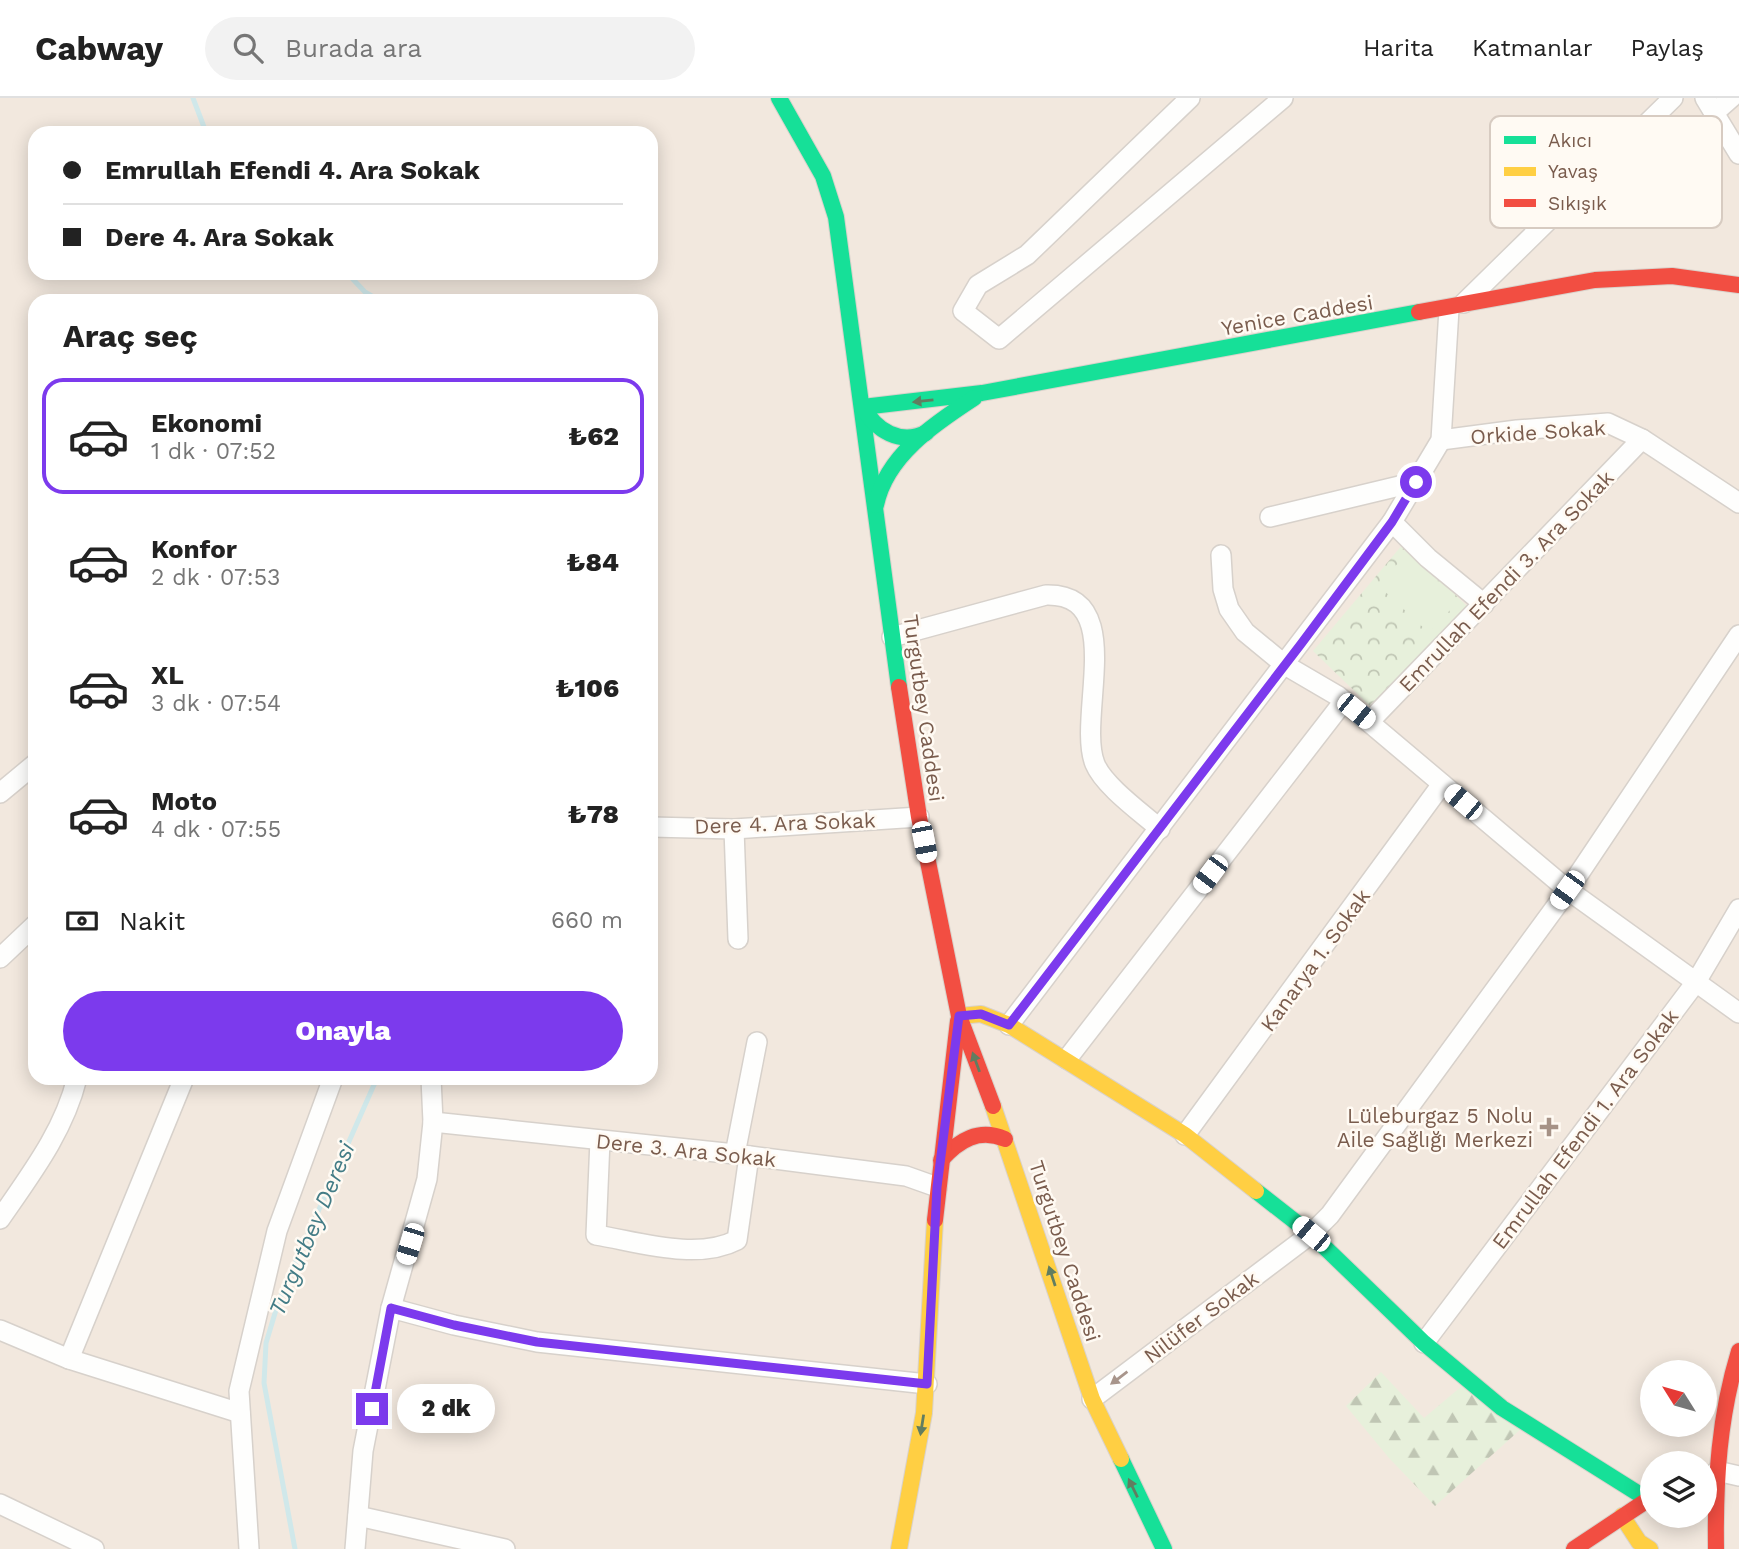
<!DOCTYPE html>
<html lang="tr">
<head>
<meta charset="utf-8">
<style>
  :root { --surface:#fff; --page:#f2f2f2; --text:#222; --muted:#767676; --line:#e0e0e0; --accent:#7c3aed }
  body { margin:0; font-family:"Work Sans",sans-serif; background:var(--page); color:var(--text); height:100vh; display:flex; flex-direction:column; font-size:26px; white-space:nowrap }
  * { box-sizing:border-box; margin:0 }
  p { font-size:23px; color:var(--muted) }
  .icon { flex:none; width:38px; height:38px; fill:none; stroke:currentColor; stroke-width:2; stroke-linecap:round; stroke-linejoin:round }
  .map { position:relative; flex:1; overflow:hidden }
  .details { position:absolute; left:28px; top:196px; width:630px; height:791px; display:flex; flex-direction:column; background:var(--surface); border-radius:21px; box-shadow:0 4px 18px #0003 }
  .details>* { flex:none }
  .guide { position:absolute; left:28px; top:28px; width:630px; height:154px; border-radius:21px; box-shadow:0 4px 18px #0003; display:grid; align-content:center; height:154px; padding:0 35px; background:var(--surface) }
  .needle { width:46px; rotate:307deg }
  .controls { position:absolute; left:1640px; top:1262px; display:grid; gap:14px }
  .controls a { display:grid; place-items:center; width:77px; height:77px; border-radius:50%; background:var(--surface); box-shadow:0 4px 18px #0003; font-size:35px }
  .end { position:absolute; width:32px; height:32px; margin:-16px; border:9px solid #7c3aed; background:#fff; box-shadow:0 0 0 4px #fff }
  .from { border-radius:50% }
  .bubble { position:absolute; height:49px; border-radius:24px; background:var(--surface); box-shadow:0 4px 18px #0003; font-size:23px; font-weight:800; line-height:49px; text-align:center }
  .car { position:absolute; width:21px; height:42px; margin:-21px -10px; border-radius:9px; box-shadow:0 0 5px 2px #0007; background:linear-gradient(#fff 24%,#345 0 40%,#fff 0 76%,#345 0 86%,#fff 0) }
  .guide b { display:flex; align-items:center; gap:24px; height:66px; font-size:26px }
  .guide b+b { border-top:2px solid var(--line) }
  .guide i { width:18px; height:18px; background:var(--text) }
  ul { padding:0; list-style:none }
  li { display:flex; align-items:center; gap:21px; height:116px; margin:0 14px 10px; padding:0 21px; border:4px solid transparent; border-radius:21px }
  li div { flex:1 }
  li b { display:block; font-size:26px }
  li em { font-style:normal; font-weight:800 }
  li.active { border-color:var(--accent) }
  li>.icon { width:63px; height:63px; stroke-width:1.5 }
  h2 { padding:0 35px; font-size:32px; line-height:84px }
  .pay { display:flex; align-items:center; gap:18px; height:77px; padding:0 35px; font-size:26px }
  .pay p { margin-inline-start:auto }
  .cta { display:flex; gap:14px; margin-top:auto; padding:14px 35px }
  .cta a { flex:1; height:80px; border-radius:42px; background:var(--accent); color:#fff; font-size:28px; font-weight:800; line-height:80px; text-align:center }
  header { display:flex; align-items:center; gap:42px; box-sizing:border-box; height:98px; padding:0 35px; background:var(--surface); border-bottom:2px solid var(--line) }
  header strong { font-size:33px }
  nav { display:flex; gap:38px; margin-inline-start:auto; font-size:24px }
  .search { width:490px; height:63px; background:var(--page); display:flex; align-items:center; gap:18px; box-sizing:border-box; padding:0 24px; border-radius:38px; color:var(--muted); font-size:26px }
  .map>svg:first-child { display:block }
  .residential { fill:#f2e8de; fill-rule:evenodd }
  .forest { fill:url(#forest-firs) }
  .park { fill:url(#park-crowns) }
  .garden { fill:#e7f0db }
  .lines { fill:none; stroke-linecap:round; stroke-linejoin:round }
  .stream { stroke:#d0e8ea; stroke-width:5 }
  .street-casing { stroke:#d7d1cb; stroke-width:22 }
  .fast-casing { stroke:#d9d2cb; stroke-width:18 }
  .slow-casing { stroke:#d9d2cb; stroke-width:18 }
  .jam-casing { stroke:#d9d2cb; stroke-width:18 }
  .street { stroke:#fefefd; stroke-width:19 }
  .fast { stroke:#16e098; stroke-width:16 }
  .slow { stroke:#ffcf43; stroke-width:16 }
  .jam { stroke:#f24e42; stroke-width:16 }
  .oneway { fill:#617d60 }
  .oneway2 { fill:#a8958b }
  .route { stroke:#7c3aed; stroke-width:9 }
  .poi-dot { fill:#a69286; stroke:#fffaf3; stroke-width:2.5 }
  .labels { text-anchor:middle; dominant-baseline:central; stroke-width:5; stroke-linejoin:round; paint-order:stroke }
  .street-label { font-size:21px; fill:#7a5c4d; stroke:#fffaf3 }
  .poi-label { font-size:21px; fill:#7a5c4d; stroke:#fffaf3; text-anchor:end }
  .water-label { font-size:23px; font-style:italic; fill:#437c86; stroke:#fffaf3 }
  .key { fill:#fffaf3; stroke:#d7cbc1; stroke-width:2 }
  .key-label { font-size:19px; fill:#7a5c4d }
</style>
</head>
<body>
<header>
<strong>Cabway</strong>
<div class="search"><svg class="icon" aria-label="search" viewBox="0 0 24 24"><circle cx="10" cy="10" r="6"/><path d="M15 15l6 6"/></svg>Burada ara</div>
<nav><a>Harita</a><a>Katmanlar</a><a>Paylaş</a></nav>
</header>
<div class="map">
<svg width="1739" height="1451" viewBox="0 0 1739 1451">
  <defs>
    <pattern id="forest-firs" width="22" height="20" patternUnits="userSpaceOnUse" patternTransform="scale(1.75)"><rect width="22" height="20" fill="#e7f0db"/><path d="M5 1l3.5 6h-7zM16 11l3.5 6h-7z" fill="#c0c6b4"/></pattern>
    <pattern id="park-crowns" width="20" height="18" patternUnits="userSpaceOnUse" patternTransform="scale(1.75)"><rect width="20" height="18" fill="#e7f0db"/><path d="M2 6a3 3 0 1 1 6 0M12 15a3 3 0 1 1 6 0" fill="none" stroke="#c0c6b4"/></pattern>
  </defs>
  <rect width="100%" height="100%" fill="#f9f5f0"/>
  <path class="residential" d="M 0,0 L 1739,0 L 1739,1451 L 0,1451 ZM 35,35 L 651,35 L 651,175 L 35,175 ZM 35,203 L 651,203 L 651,980 L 35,980 ZM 1652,1274 L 1704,1274 L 1704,1326 L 1652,1326 ZM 1652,1365 L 1704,1365 L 1704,1418 L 1652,1418 Z"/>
  <path class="forest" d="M 1381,1274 L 1424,1320 L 1463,1287 L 1521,1331 L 1435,1408 L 1389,1360 L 1346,1308 Z"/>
  <path class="park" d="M 1403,446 L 1468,509 L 1371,609 L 1313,553 Z"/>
  <path class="garden" d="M 1401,462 L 1452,510 L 1429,535 L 1378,487 Z"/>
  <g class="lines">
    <g class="stream">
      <path d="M 193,0 L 204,29 L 210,35"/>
      <path d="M 347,175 L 365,194 L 380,203"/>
      <path d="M 295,1451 L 264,1285 L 266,1245 L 279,1202 L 377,980"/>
    </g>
    <defs>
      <g id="street">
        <path d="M 1190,0 L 1027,157 L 978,187 L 963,213 L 999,241 L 1283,0"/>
        <path d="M 1705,0 L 1739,56"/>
        <path d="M 1714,15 L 1731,0"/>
        <path d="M 1464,205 L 1673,0"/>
        <path d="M 1441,342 L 1517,332 L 1608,325 L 1642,341 L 1739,405"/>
        <path d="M 1270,419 L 1416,384"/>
        <path d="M 1392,424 L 1428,460 L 1484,506"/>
        <path d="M 1221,457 L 1223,491 L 1229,511 L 1245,534 L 1285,567 L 1338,598 L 1568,792 L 1739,915"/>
        <path d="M 892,539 L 1046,497 C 1129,495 1076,619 1095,666 C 1104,688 1142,715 1160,731"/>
        <path d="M 1369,624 L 1642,341"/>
        <path d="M 0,695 L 35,666"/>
        <path d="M 651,729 L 734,731 L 919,719"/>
        <path d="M 734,731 L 738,841"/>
        <path d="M 0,860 L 35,827"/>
        <path d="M 1009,927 L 1392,424 L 1441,342 L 1449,211"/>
        <path d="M 1067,961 L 1344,603"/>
        <path d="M 433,1024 L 735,1056 L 906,1078 L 937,1089"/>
        <path d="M 1185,1037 L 1442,686"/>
        <path d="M 600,1042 L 596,1137 C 639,1144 697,1163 737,1142 L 749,1058"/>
        <path d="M 735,1056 L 757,944"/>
        <path d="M 0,1121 C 31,1076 64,1033 77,980"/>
        <path d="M 391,1210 L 454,1227 L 537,1244 L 927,1286"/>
        <path d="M 0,1232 L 69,1261 L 240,1315"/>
        <path d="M 1424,1245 L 1696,884 L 1739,811"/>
        <path d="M 69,1261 L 184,980"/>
        <path d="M 1092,1301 L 1311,1136 L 1330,1117 L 1568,792 L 1739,537"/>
        <path d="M 1717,1373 L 1739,1378"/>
        <path d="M 0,1406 L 94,1451"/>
        <path d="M 358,1418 L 505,1451"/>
        <path d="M 249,1451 L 239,1293 L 277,1133 L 333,980"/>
        <path d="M 355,1451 L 363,1353 L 391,1210 L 427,1081 L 433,1024 L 431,980"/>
      </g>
      <g id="fast">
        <path d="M 779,0 L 823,78 L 836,119 L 899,589"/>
        <path d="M 926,335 C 900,347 876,333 863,309 L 982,295 L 1419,214"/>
        <path d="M 876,407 C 886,358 934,326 974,300"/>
        <path d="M 1256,1093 L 1311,1136 L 1424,1245 L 1502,1310 L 1647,1401"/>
        <path d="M 1121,1361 L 1164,1451"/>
      </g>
      <g id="slow">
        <path d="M 959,918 L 981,916 L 1009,927 L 1185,1037 L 1256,1093"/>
        <path d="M 993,1008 L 1092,1301 L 1121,1361"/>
        <path d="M 1622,1418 L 1639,1444 L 1650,1451"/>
        <path d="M 899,1451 L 924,1315 L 935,1122"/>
      </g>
      <g id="jam">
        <path d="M 1419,214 L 1595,182 L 1672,178 L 1739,187"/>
        <path d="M 899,589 L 919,719 L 959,918 L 993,1008"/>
        <path d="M 941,1062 C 959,1042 979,1030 1005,1041"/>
        <path d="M 935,1122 L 958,923"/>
        <path d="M 1574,1451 L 1652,1399"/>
        <path d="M 1716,1451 C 1715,1383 1719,1318 1739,1253"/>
      </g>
    </defs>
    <use href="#street" class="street-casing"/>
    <use href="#fast" class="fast-casing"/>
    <use href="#slow" class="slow-casing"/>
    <use href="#jam" class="jam-casing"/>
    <use href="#street" class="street"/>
    <use href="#fast" class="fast"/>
    <use href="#slow" class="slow"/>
    <use href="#jam" class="jam"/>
  </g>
  <defs><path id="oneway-solid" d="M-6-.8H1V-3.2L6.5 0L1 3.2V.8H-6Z" transform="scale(1.75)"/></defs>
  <g class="oneway">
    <use href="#oneway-solid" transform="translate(923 303) rotate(174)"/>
    <use href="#oneway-solid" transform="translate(976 964) rotate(-110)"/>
    <use href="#oneway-solid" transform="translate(1052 1178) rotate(-108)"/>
    <use href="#oneway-solid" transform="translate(922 1327) rotate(99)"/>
    <use href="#oneway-solid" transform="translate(1133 1390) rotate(-116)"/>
  </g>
  <use class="oneway2" href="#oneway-solid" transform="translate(1119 1280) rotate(143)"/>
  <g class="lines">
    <path class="route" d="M 372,1311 L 391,1210 L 454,1227 L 537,1244 L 927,1286 L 937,1089 L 959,918 L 981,916 L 1009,927 L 1301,546 L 1392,424 L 1416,384"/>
  </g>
  <path class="poi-dot" d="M1545.5 1018.5h7v7h7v7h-7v7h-7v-7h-7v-7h7z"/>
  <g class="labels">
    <g class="street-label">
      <text transform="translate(1297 217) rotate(-10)">Yenice Caddesi</text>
      <text transform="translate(1538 334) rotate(-4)">Orkide Sokak</text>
      <text transform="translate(1506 483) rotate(-46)">Emrullah Efendi 3. Ara Sokak</text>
      <text transform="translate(924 610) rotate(82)">Turgutbey Caddesi</text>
      <text transform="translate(785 725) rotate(-2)">Dere 4. Ara Sokak</text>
      <text transform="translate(1315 862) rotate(-54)">Kanarya 1. Sokak</text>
      <text transform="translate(1585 1031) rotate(-53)">Emrullah Efendi 1. Ara Sokak</text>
      <text transform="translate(686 1052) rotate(6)">Dere 3. Ara Sokak</text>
      <text transform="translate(1065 1153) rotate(72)">Turgutbey Caddesi</text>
      <text transform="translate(1201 1219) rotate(-37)">Nilüfer Sokak</text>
    </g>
    <g class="poi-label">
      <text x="1533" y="1017">Lüleburgaz 5 Nolu<tspan x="1533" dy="24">Aile Sağlığı Merkezi</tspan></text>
    </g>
    <g class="water-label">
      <text transform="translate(312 1131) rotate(-67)">Turgutbey Deresi</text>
    </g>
  </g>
  <rect x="1490" y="18" width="232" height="112" rx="10" class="key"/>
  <rect x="1504" y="38" width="32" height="8" fill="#16e098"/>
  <rect x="1504" y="69" width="32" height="9" fill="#ffcf43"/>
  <rect x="1504" y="101" width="32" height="8" fill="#f24e42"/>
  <g class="key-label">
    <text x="1548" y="49">Akıcı</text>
    <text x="1548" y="80">Yavaş</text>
    <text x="1548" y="112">Sıkışık</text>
  </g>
</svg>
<div class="controls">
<a><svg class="needle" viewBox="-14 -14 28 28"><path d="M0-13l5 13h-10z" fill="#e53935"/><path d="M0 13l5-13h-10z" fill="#767676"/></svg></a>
<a><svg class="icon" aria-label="layers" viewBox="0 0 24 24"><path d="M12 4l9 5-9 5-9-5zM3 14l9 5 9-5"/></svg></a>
</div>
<i class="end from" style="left:1416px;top:384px"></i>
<i class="end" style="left:372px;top:1311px"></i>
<div class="bubble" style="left:397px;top:1286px;width:98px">2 dk</div>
<i class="car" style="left:1356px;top:613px;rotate:129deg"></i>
<i class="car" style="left:1463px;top:704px;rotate:310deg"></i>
<i class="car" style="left:924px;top:744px;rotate:169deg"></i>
<i class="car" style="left:1210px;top:776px;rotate:217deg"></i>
<i class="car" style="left:1567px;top:792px;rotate:216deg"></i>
<i class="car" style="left:1311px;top:1136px;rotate:310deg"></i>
<i class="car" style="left:410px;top:1146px;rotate:197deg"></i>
<div class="guide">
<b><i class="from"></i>Emrullah Efendi 4. Ara Sokak</b>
<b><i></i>Dere 4. Ara Sokak</b>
</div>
<section class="details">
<h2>Araç seç</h2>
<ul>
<li class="active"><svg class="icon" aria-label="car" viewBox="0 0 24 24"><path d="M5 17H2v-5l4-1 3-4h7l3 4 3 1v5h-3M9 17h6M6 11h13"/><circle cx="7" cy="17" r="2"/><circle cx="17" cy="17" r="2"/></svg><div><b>Ekonomi</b><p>1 dk · 07:52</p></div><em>₺62</em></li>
<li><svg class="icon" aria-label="car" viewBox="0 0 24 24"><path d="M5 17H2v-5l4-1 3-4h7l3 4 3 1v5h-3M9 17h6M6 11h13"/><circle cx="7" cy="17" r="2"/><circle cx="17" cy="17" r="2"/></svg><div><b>Konfor</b><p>2 dk · 07:53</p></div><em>₺84</em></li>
<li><svg class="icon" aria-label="car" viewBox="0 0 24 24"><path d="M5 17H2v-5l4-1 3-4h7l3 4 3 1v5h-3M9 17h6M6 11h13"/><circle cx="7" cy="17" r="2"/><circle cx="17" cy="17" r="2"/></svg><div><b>XL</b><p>3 dk · 07:54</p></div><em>₺106</em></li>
<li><svg class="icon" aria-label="car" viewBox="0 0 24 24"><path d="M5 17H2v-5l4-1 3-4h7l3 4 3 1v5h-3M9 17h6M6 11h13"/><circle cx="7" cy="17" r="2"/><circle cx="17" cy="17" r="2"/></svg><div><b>Moto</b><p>4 dk · 07:55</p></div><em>₺78</em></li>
</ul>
<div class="pay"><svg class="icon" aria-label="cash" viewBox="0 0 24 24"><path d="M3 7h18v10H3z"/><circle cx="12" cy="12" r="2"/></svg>Nakit<p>660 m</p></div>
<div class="cta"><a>Onayla</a></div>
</section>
</div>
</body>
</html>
